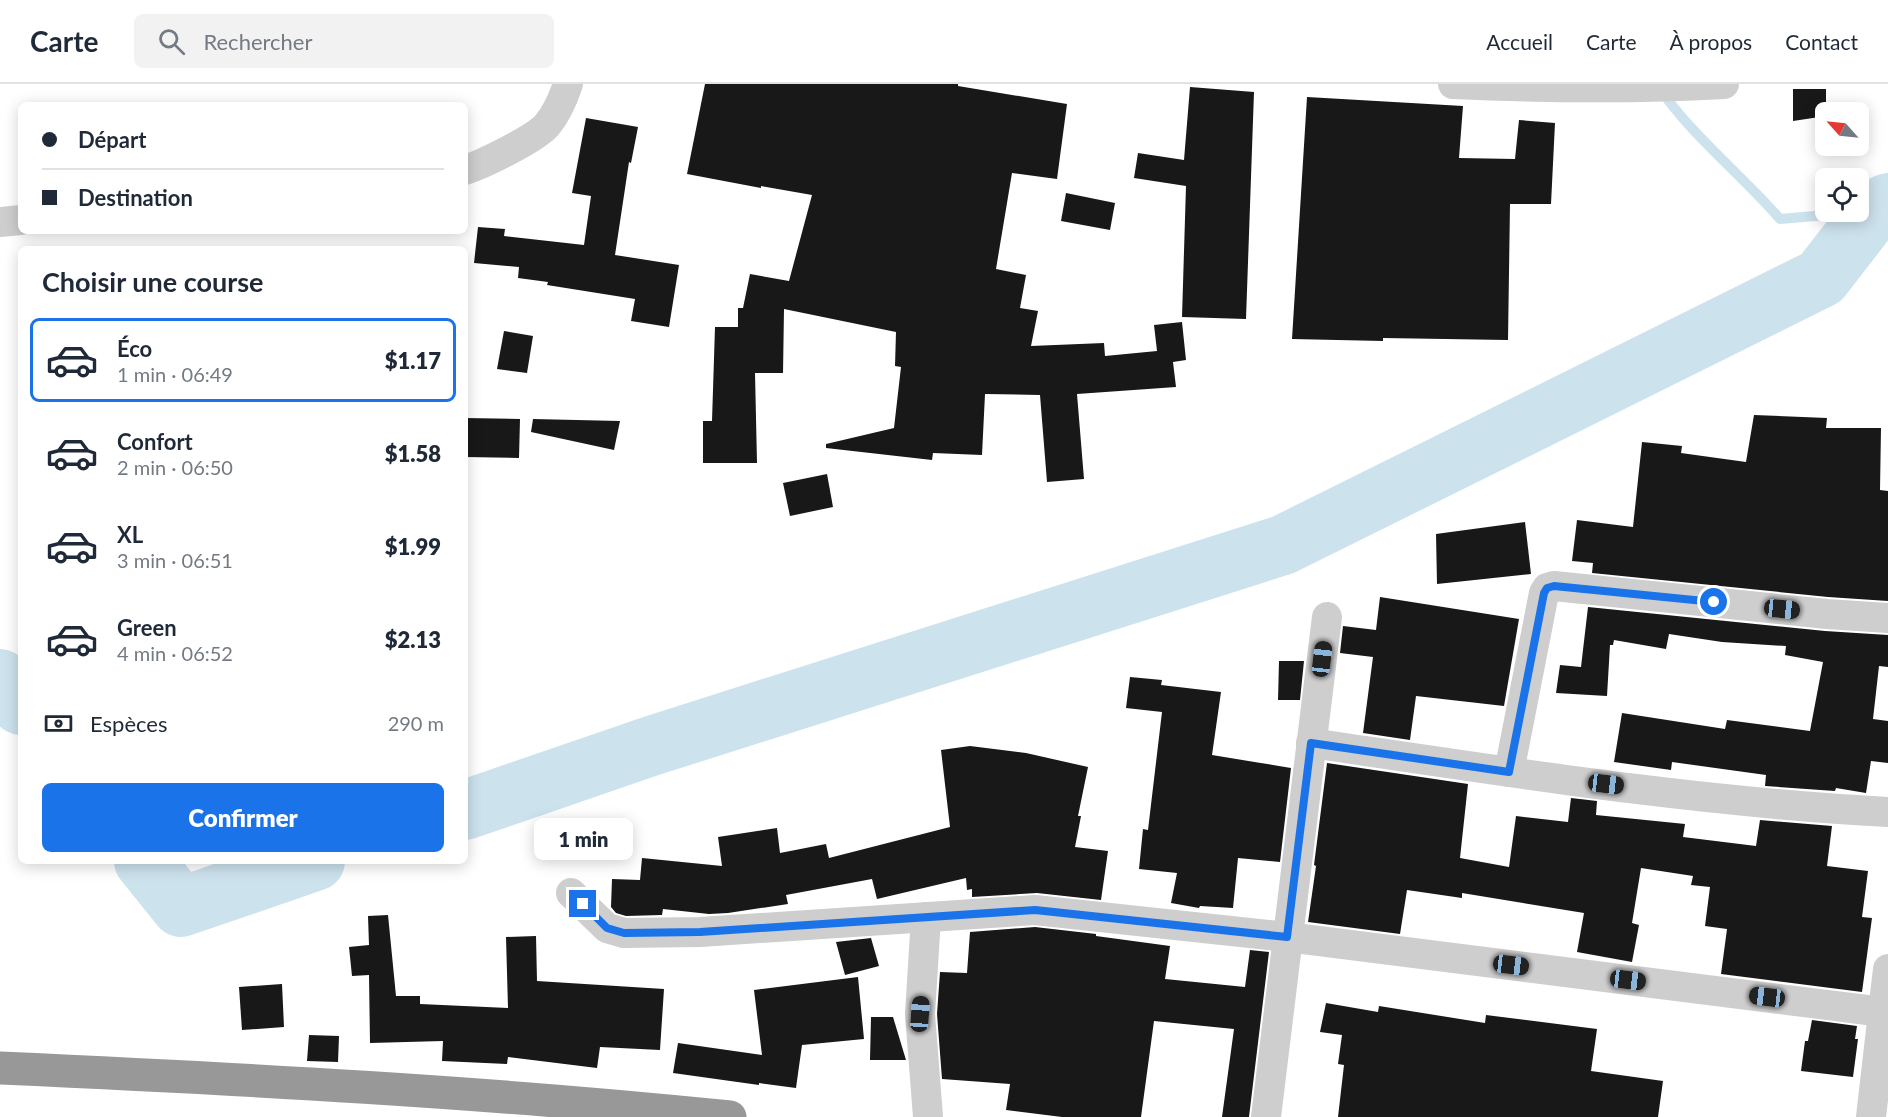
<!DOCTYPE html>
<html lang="fr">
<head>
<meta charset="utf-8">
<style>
  :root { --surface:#fff; --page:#f2f2f3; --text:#1f2937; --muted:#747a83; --line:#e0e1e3; --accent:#1a73e8 }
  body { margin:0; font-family:Lato,sans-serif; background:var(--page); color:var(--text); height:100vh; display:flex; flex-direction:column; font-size:22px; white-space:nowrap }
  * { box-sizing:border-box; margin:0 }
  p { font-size:20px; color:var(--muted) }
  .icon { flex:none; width:33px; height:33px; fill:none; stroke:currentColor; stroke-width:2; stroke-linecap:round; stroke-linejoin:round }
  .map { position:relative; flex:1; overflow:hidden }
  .details { position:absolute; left:18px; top:162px; width:450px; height:618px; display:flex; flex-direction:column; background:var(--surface); border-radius:9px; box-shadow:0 3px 15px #0003 }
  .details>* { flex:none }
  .guide { position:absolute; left:18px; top:18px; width:450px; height:132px; border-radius:9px; box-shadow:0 3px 15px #0003; display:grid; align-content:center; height:132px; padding:0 24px; background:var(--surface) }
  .needle { width:39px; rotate:297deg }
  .controls { position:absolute; left:1815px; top:18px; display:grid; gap:12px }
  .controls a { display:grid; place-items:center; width:54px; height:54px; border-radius:9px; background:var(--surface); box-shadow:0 3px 15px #0003; font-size:30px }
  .end { position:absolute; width:27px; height:27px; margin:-14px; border:8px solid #1a73e8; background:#fff; box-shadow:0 0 0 3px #fff }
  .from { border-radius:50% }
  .bubble { position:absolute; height:42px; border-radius:9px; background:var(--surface); box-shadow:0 3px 15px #0003; font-size:20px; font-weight:800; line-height:42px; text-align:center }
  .car { position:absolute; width:18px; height:36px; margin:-18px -9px; border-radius:8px; box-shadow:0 0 4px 2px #0007; background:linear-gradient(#222 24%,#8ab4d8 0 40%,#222 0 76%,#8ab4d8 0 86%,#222 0) }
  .guide b { display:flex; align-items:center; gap:21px; height:57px; font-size:22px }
  .guide b+b { border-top:2px solid var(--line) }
  .guide i { width:15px; height:15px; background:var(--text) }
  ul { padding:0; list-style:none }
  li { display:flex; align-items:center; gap:18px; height:84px; margin:0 12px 9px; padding:0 12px; border:3px solid transparent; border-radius:9px }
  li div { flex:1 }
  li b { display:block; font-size:22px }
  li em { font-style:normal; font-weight:800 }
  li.current { border-color:var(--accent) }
  li>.icon { width:54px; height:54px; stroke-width:1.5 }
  h2 { padding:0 24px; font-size:27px; line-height:72px }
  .pay { display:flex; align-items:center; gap:15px; height:66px; padding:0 24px; font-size:22px }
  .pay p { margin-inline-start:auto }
  .button { display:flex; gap:12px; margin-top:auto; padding:12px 24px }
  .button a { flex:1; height:69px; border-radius:9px; background:var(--accent); color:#fff; font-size:24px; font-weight:800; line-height:69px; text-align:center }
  header { display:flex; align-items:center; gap:36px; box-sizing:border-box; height:84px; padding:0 30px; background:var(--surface); border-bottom:2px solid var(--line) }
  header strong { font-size:28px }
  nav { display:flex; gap:33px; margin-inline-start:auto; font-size:21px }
  .search { width:420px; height:54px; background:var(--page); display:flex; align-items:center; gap:15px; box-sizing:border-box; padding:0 21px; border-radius:9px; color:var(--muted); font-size:22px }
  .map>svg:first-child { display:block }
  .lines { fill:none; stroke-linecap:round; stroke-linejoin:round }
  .stream { stroke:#cce2ed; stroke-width:10 }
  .river { stroke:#cce2ed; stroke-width:60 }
  .building { fill:#181818 }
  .street { stroke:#cecece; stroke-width:30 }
  .highway { stroke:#989898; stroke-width:33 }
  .route { stroke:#1a73e8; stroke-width:8 }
</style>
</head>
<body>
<header>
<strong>Carte</strong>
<div class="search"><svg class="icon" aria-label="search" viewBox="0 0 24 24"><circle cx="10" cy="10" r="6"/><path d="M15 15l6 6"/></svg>Rechercher</div>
<nav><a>Accueil</a><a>Carte</a><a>À propos</a><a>Contact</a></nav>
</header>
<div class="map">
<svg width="1888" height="1033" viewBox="0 0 1888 1033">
  <rect width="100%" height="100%" fill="#fff"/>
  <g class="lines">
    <path class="stream" d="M 1660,5 C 1694,54 1741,90 1780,135 L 1873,127"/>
    <g class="river">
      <path d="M 0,595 L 21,621"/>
      <path d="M 465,726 L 651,662 L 1283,461 L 1821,194 L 1873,127 L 1888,119"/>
      <path d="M 144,777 L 181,823 L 315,777"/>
    </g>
  </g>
  <g class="building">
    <path d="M 705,0 L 958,0 L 958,2 L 1067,20 L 1057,95 L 1012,89 L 996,185 L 1026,191 L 1020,224 L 1038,227 L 1031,262 L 1104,259 L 1105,272 L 1157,267 L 1154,241 L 1182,238 L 1186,276 L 1173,278 L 1176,303 L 1077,310 L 1084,395 L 1047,398 L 1040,311 L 985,310 L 982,371 L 933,369 L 932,376 L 826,364 L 826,360 L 894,344 L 901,283 L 895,282 L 896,248 L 784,225 L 783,289 L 755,289 L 757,379 L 703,379 L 703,337 L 712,337 L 715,243 L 738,243 L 738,224 L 743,224 L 750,190 L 789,197 L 812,111 L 761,102 L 761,104 L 687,90 Z"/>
    <path d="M 1190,3 L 1254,8 L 1246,235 L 1182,233 L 1186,102 L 1134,94 L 1138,69 L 1184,76 Z"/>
    <path d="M 1793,5 L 1826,5 L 1826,32 L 1793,37 Z"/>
    <path d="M 1307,13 L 1463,22 L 1459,74 L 1515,75 L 1519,36 L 1555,39 L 1551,120 L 1510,120 L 1508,256 L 1383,254 L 1383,257 L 1292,255 Z"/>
    <path d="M 586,34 L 638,43 L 631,79 L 629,78 L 615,171 L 679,181 L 669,243 L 631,237 L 635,215 L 547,201 L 548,198 L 518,194 L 519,183 L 474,179 L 478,143 L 505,145 L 504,152 L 584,161 L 591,112 L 572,109 Z"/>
    <path d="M 1066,109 L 1115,119 L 1110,146 L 1061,137 Z"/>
    <path d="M 504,247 L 533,252 L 527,289 L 497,285 Z"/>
    <path d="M 1754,331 L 1827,334 L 1826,344 L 1881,344 L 1880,406 L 1888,407 L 1888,517 L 1828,513 L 1592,489 L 1593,479 L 1572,477 L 1577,436 L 1633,443 L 1642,358 L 1682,362 L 1681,369 L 1746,378 Z"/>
    <path d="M 465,334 L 520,335 L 519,374 L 465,373 Z"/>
    <path d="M 533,335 L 620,337 L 614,366 L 531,348 Z"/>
    <path d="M 827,390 L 833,423 L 790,432 L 783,399 Z"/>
    <path d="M 1525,438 L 1531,490 L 1437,500 L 1436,450 Z"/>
    <path d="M 1380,513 L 1519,535 L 1504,622 L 1416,612 L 1410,656 L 1363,649 L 1373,573 L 1340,569 L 1343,542 L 1376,546 Z"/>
    <path d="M 1588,523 L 1825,547 L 1888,551 L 1888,583 L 1879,582 L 1873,635 L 1888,637 L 1888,679 L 1871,677 L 1866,709 L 1836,704 L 1835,707 L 1765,702 L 1766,691 L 1672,678 L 1671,686 L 1614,678 L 1622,629 L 1725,645 L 1727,636 L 1810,647 L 1823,578 L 1785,571 L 1786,562 L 1722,558 L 1669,550 L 1666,565 L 1614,556 L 1613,561 L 1610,561 L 1607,612 L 1556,609 L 1560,581 L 1581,583 Z"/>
    <path d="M 1279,577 L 1304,577 L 1300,616 L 1278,616 Z"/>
    <path d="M 1130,593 L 1162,596 L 1161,601 L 1221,608 L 1212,671 L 1291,684 L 1280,778 L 1238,774 L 1233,824 L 1200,822 L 1199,824 L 1171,819 L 1177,789 L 1139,785 L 1143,745 L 1148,746 L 1162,628 L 1126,624 Z"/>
    <path d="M 970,662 L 1026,669 L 1088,683 L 1078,732 L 1081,732 L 1075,763 L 1108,767 L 1101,816 L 1037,809 L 972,813 L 972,805 L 967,806 L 966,794 L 877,815 L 872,795 L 786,811 L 788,820 L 728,829 L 709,830 L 663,825 L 662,831 L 626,832 L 616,829 L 611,823 L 612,795 L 640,796 L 642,774 L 722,782 L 718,753 L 777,744 L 780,769 L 826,760 L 829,774 L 950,743 L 941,666 Z"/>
    <path d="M 1327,679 L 1468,700 L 1460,774 L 1509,783 L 1516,732 L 1568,738 L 1571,714 L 1597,717 L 1596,731 L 1685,740 L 1683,753 L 1756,762 L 1760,736 L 1832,742 L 1827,782 L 1868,787 L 1862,833 L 1872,834 L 1862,908 L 1721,890 L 1727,845 L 1705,842 L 1710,803 L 1691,801 L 1693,792 L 1641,784 L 1632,839 L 1639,841 L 1632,878 L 1577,868 L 1584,829 L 1462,809 L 1462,814 L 1407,806 L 1400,850 L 1308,838 L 1316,782 L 1314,781 Z"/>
    <path d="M 388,831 L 396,912 L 420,912 L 420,920 L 508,924 L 506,853 L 536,852 L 537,897 L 664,905 L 660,966 L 600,963 L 597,984 L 508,973 L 507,980 L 442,977 L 443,957 L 370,959 L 369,891 L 352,892 L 349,863 L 369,861 L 368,832 Z"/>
    <path d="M 1035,843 L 1096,850 L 1096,852 L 1170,862 L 1165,895 L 1245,903 L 1250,866 L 1269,868 L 1249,1033 L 1222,1033 L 1234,945 L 1154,937 L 1141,1033 L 1062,1033 L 1006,1026 L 1010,1000 L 942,995 L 937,930 L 940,888 L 967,889 L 970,848 Z"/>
    <path d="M 871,854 L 879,882 L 845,891 L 836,858 Z"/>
    <path d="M 858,893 L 864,955 L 802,961 L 796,1004 L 759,999 L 759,1001 L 673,989 L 678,959 L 762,971 L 754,906 Z"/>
    <path d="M 282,900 L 284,943 L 242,946 L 239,903 Z"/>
    <path d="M 1326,919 L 1378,928 L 1379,922 L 1485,939 L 1486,931 L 1597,945 L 1591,987 L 1663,997 L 1658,1033 L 1338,1033 L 1344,981 L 1338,980 L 1342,951 L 1320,948 Z"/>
    <path d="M 871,933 L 893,933 L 906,976 L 870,976 Z"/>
    <path d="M 1812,936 L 1857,942 L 1855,955 L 1858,955 L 1853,993 L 1801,987 L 1805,957 L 1808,957 Z"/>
    <path d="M 309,951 L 339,952 L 338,978 L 307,977 Z"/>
  </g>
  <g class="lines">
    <g class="street">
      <path d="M 1453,0 C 1543,4 1634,5 1724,0"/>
      <path d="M 465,86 C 483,80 535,55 547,41 C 557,29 563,15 568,0"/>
      <path d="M 0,138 L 21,136"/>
      <path d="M 1311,659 C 1502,687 1695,718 1888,728"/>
      <path d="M 1509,688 L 1544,509 L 1547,504 L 1554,502 L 1827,530 L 1888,534"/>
      <path d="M 571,809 L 607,844 L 624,849 L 700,848 L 1035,826 L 1287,853 L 1883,928"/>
      <path d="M 926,833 L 920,930 L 928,1033"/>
      <path d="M 1266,1033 L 1327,533"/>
      <path d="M 1871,1033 L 1888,885"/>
    </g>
    <path class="highway" d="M 0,984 C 243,995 487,1008 730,1033"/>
  </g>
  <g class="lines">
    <path class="route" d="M 583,820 L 607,844 L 624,849 L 700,848 L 1035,826 L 1287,853 L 1311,659 L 1509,688 L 1544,509 L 1547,504 L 1554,502 L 1714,518"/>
  </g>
</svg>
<div class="controls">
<a><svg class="needle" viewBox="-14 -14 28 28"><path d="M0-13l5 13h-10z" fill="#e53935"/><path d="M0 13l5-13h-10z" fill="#747a83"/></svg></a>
<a><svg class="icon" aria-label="locate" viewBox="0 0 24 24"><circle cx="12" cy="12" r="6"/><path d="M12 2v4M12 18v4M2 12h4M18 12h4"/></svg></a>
</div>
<i class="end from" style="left:1714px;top:518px"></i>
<i class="end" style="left:583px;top:820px"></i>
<div class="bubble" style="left:534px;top:734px;width:99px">1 min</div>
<i class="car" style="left:1782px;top:525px;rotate:96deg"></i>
<i class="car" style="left:1322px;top:575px;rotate:7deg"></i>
<i class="car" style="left:1606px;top:700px;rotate:97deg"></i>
<i class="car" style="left:1511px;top:881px;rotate:97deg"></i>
<i class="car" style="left:1628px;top:896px;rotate:97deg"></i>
<i class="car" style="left:1767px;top:913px;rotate:277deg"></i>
<i class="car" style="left:920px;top:930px;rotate:4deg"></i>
<div class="guide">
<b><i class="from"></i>Départ</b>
<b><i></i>Destination</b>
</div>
<section class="details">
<h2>Choisir une course</h2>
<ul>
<li class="current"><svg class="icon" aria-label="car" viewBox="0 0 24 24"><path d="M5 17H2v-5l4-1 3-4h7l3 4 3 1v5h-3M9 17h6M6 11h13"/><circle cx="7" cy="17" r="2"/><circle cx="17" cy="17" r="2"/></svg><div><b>Éco</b><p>1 min · 06:49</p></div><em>$1.17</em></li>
<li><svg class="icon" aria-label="car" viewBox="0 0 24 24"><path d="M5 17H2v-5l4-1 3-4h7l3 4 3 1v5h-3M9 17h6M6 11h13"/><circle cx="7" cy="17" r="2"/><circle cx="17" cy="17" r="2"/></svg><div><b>Confort</b><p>2 min · 06:50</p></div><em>$1.58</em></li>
<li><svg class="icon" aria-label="car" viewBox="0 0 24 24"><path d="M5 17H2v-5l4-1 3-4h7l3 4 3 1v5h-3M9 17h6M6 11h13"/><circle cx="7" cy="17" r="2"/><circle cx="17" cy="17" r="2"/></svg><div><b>XL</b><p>3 min · 06:51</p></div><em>$1.99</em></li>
<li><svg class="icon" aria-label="car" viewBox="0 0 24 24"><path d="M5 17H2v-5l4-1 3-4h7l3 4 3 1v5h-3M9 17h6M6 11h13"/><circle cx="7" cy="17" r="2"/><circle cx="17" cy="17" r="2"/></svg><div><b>Green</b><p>4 min · 06:52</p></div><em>$2.13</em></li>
</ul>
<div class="pay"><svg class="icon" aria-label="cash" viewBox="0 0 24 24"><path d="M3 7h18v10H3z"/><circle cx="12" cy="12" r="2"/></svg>Espèces<p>290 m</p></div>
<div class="button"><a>Confirmer</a></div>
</section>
</div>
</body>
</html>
